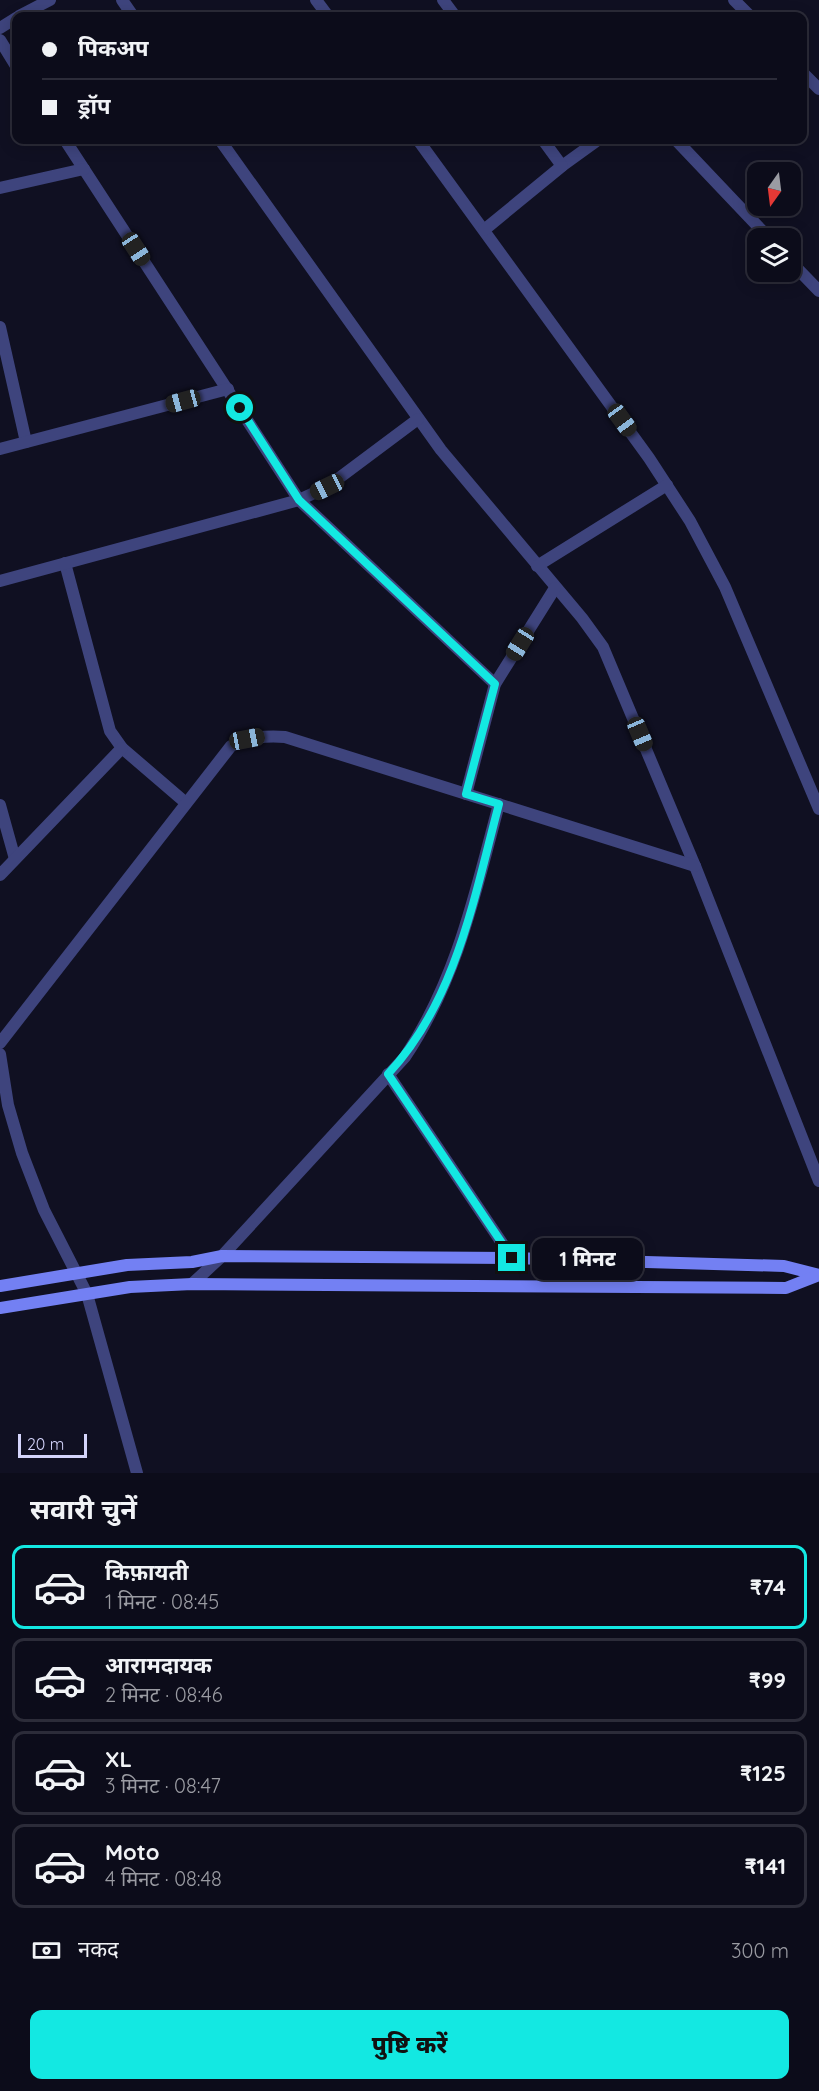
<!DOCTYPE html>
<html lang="hi">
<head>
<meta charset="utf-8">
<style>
  :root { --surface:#0c0c1a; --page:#151523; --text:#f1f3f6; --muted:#9a9ba2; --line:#2c2c39; --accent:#13e8e2 }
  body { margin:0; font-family:Quicksand,"Noto Sans Devanagari",sans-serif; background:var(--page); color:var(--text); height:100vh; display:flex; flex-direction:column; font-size:22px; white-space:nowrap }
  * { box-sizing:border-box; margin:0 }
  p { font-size:20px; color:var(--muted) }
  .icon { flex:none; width:33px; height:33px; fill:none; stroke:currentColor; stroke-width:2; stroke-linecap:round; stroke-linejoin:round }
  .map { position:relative; height:1473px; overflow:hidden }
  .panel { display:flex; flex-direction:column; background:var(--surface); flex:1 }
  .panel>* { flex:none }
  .top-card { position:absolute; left:12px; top:12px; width:795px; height:132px; border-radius:12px; box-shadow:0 3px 15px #0003,0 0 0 2px var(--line); display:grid; align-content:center; height:132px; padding:0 30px; background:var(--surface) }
  .needle { width:39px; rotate:194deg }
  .buttons { position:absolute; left:747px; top:162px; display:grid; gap:12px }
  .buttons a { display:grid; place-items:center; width:54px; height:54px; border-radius:12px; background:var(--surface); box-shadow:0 3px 15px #0003,0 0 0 2px var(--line); font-size:30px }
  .scale { position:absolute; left:18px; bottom:15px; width:69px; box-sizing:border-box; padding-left:6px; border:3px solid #d4d4fb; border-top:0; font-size:16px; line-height:21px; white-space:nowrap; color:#d4d4fb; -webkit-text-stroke:4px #101022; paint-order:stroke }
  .end { position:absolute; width:27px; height:27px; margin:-14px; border:8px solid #13e8e2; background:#111; box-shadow:0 0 0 3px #111 }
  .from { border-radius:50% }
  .bubble { position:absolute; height:42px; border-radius:12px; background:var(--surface); box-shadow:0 3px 15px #0003,0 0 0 2px var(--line); font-size:20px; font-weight:800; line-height:42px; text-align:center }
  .car { position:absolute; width:18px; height:36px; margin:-18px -9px; border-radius:8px; box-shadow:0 0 4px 2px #0007; background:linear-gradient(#222 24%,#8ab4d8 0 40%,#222 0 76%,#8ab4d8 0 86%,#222 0) }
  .top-card b { display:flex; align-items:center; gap:21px; height:57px; font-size:22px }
  .top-card b+b { border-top:2px solid var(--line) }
  .top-card i { width:15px; height:15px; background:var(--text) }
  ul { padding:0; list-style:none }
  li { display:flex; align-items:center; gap:18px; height:84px; margin:0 12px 9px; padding:0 18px; border:3px solid var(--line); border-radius:12px }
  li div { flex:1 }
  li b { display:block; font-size:22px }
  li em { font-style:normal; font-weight:800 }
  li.selected { border-color:var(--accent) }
  li>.icon { width:54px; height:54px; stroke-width:1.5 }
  h2 { padding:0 30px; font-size:27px; line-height:72px }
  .pay { display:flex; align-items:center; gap:15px; height:66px; padding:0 30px; font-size:22px }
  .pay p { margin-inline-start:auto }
  .action { display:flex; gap:12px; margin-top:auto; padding:12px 30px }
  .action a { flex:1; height:69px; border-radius:12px; background:var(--accent); color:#111; font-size:24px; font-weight:800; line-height:69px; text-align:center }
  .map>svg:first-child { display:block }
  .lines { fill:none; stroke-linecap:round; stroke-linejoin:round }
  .street { stroke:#3e447d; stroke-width:12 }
  .secondary { stroke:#7380f3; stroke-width:12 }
  .route { stroke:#13e8e2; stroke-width:8 }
</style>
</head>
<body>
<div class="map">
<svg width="819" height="1473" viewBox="0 0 819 1473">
  <rect width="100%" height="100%" fill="#101022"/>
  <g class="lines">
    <g class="street">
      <path d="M 122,0 L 133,16"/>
      <path d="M 316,0 L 328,16"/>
      <path d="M 443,0 L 455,16"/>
      <path d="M 734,0 L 750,16"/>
      <path d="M 19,16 L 50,0"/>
      <path d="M 0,28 L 16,18"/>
      <path d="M 0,40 L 16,66"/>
      <path d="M 802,72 L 819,89"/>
      <path d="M 65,140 L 299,500 L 495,684"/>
      <path d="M 220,140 L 441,450 L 582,618 L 603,647 L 695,866 L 819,1181"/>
      <path d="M 418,140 L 649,458 L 690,521 L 725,587 L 819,809"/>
      <path d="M 676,140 L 769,238"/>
      <path d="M 562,166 L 598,140"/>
      <path d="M 0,188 L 84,169"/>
      <path d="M 484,230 L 562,166 L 543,140"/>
      <path d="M 790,261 L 819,291"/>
      <path d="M 0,327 L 26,442"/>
      <path d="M 0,449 L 228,389"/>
      <path d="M 65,563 L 110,731 L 122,748 L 186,803"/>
      <path d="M 537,566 L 667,485"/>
      <path d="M 0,581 L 299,500 L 327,487 L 418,419"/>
      <path d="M 466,794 L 495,684 L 555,588"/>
      <path d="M 0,805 L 15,859"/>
      <path d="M 0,875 L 122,748"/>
      <path d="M 0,1043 L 231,746 C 250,738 264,735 285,737 L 695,866"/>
      <path d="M 0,1054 L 8,1105 L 22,1153 L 44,1210 L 87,1294 L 137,1473"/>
      <path d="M 388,1074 L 512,1258"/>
      <path d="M 192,1284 L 222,1256 L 405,1057 C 457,979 475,894 499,804"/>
    </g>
    <g class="secondary">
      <path d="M 0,1286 L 127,1265 L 192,1262 L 222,1256 L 512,1258 L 784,1266 L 819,1275"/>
      <path d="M 0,1308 L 130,1287 L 192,1284 L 786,1288 L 819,1275"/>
    </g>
  </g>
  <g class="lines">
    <path class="route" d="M 240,408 L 299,500 L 495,684 L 466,794 L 499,804 C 474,898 456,1001 388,1074 L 512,1258"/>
  </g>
</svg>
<div class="buttons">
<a><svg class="needle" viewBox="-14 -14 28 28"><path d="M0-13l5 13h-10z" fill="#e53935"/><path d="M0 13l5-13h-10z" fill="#9a9ba2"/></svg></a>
<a><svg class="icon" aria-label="layers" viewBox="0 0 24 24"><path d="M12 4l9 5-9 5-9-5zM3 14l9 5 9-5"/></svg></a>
</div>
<div class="scale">20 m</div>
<i class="end from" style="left:240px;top:408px"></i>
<i class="end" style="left:512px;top:1258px"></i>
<div class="bubble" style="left:532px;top:1238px;width:111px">1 मिनट</div>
<i class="car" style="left:136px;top:249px;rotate:147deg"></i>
<i class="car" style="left:183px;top:401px;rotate:255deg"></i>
<i class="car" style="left:622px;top:420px;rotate:144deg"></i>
<i class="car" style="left:327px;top:487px;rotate:244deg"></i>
<i class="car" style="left:520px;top:644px;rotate:212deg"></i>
<i class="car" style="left:640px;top:734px;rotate:157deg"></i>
<i class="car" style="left:247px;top:739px;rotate:79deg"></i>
<div class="top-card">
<b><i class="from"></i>पिकअप</b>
<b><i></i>ड्रॉप</b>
</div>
</div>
<section class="panel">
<h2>सवारी चुनें</h2>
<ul>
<li class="selected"><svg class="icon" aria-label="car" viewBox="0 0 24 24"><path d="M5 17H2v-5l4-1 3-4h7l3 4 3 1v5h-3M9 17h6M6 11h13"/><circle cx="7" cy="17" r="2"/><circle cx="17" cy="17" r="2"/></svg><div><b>किफ़ायती</b><p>1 मिनट · 08:45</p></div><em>₹74</em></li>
<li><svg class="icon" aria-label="car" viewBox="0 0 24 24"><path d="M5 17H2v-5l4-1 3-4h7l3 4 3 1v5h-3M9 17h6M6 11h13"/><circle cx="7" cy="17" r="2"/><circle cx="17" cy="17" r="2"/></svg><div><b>आरामदायक</b><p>2 मिनट · 08:46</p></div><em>₹99</em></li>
<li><svg class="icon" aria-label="car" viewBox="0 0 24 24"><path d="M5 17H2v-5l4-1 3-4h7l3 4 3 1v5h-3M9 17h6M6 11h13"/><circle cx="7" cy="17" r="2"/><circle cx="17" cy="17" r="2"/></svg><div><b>XL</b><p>3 मिनट · 08:47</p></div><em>₹125</em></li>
<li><svg class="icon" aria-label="car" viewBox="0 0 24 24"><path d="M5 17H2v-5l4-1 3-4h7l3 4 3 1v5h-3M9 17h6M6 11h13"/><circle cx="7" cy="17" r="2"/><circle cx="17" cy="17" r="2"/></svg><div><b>Moto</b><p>4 मिनट · 08:48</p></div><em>₹141</em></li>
</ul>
<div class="pay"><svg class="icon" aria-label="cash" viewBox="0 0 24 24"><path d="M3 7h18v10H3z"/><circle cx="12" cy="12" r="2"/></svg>नकद<p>300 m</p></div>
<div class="action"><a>पुष्टि करें</a></div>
</section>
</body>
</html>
